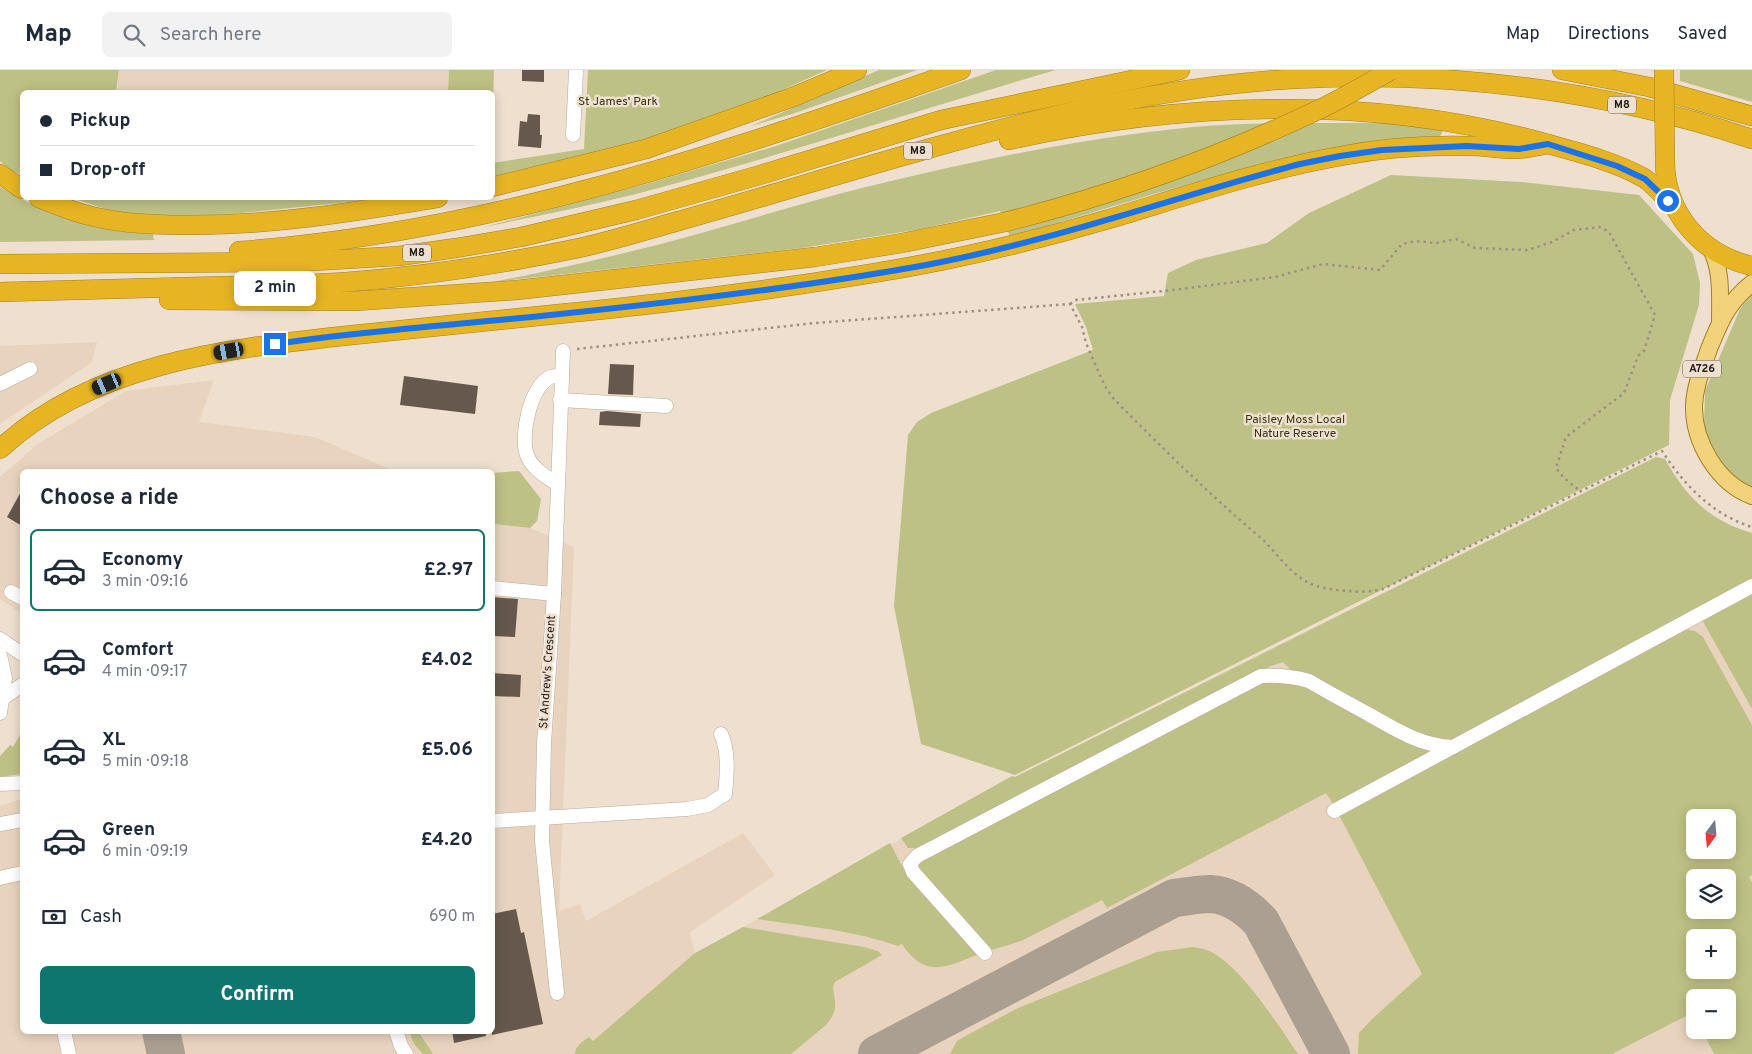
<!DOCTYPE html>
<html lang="en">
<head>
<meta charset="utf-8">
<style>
  :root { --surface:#fff; --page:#f2f2f3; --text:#1f2937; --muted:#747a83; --line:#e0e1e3; --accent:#0f766e }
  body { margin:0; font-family:Overpass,sans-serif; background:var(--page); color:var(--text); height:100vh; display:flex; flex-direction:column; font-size:19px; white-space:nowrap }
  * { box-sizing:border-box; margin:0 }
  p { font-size:16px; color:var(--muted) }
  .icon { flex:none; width:28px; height:28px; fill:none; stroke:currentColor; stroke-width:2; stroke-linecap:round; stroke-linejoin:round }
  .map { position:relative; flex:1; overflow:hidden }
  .details { position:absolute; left:20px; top:399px; width:475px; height:565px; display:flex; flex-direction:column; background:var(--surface); border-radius:8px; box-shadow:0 2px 12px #0003 }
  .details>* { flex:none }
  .banner { position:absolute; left:20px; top:20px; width:475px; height:110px; border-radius:8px; box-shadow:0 2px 12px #0003; display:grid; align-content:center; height:110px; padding:0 20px; background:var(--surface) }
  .needle { width:32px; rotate:196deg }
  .fabs { position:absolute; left:1686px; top:739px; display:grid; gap:10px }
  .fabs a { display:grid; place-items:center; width:50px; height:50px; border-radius:8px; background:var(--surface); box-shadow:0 2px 12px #0003; font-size:25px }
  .end { position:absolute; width:22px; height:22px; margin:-11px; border:6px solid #1a73e8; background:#fff; box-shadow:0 0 0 2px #fff }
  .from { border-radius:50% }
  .bubble { position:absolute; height:35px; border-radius:8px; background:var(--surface); box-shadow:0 2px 12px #0003; font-size:16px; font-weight:700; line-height:35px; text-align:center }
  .car { position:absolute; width:15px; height:30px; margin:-15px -8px; border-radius:6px; box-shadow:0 0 4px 1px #0007; background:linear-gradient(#222 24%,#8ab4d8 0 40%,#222 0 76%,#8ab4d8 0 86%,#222 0) }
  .banner b { display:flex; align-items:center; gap:18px; height:48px; font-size:19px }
  .banner b+b { border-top:1px solid var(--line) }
  .banner i { width:12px; height:12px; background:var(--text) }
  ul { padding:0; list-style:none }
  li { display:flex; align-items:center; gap:15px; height:82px; margin:0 10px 8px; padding:0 10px; border:2px solid transparent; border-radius:8px }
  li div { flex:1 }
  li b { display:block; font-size:19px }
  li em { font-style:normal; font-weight:700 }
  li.selected { border-color:var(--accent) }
  li>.icon { width:45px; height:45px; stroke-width:1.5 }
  h2 { padding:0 20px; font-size:22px; line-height:60px }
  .pay { display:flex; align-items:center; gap:12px; height:55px; padding:0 20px; font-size:19px }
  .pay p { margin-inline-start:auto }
  .primary-button { display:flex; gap:10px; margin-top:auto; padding:10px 20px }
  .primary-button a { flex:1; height:58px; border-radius:8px; background:var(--accent); color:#fff; font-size:20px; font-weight:700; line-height:58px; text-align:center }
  header { display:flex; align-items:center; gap:30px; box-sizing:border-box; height:70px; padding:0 25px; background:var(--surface); border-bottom:1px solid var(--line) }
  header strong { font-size:24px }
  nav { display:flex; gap:28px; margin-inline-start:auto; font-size:18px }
  .search { width:350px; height:45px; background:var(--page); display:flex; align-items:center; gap:12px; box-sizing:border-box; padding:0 18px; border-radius:8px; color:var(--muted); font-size:19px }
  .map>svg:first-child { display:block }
  .built { fill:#e8d4be; fill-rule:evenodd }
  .green { fill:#bec185; fill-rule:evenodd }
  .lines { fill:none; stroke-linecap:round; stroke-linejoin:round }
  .taxiway { stroke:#ab9f92; stroke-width:38 }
  .building { fill:#66584c }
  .minor-casing { stroke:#b7a99a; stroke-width:15 }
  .major-casing { stroke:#a38020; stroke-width:18 }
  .highway-casing { stroke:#a38020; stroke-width:20 }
  .path { stroke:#9c9185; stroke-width:2.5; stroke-dasharray:2.5 4; stroke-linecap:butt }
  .minor { stroke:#fff; stroke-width:14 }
  .major { stroke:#f1d37b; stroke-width:16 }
  .highway { stroke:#e7b523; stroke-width:19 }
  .highway-bridge-casing { stroke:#a38020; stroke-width:20; stroke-linecap:butt }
  .highway-bridge { stroke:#e7b523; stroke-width:19 }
  .route { stroke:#1a73e8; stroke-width:6 }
  .labels { text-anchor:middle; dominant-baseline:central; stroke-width:5; stroke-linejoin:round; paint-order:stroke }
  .shield { fill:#eedfcf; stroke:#615850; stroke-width:1 }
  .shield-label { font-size:11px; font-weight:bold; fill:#241e19 }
  .park-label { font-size:12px; fill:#353615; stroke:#eedfcf }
  .street-label { font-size:12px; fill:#241e19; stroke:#eedfcf }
</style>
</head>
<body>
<header>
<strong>Map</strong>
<div class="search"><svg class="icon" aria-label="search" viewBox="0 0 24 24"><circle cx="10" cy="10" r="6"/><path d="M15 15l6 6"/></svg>Search here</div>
<nav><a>Map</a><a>Directions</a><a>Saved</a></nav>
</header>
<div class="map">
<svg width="1752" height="984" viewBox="0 0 1752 984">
  <rect width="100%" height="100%" fill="#eedfcf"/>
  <g class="built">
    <path d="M 119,0 L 449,0 L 448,22 L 117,22 Z"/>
    <path d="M 97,272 L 92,292 L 0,354 L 0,276 Z"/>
    <path d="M 214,310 L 199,352 L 315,367 L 394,401 L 22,401 L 22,544 L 0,529 L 0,407 L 38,374 L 126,321 Z"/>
    <path d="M 1656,387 L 1686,422 L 1704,440 L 1726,454 L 1752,463 L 1752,984 L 0,984 L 0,736 L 17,730 L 22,730 L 22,961 L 492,961 L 493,454 L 530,458 L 574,477 L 559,841 L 580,834 L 586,851 L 743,763 L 775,805 L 690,862 L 695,884 L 901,769 ZM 1695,748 L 1728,748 L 1728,780 L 1695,780 ZM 1695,808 L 1728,808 L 1728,840 L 1695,840 ZM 1695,868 L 1728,868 L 1728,900 L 1695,900 ZM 1695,928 L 1728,928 L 1728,960 L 1695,960 Z"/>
  </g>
  <g class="green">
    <path d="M 0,0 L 119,0 L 116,22 L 22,22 L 22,105 L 9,99 L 0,91 Z"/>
    <path d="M 449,0 L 494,0 L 493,33 L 492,22 L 448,22 Z"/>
    <path d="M 588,0 L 827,0 L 747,36 L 619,80 L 493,110 L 492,93 L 584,79 Z"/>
    <path d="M 879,0 L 917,0 L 792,44 L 751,56 Z"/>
    <path d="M 996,0 L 1056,0 C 915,41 774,88 632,125 C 583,137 533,147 484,157 L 646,114 L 773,77 Z"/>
    <path d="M 1680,0 L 1752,0 L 1752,32 L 1680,11 Z"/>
    <path d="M 1335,53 L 1402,53 L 1442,58 L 1443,61 L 1439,68 L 1324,81 L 1272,91 L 1171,119 L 1010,167 L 1000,141 L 921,159 L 802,178 L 493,212 C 549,201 605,188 661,174 C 730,156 797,134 866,117 C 973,91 1083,68 1193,57 C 1240,53 1288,53 1335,53 Z"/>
    <path d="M 1391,105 L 1521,112 L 1639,125 L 1693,184 L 1700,213 L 1699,235 L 1670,330 L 1669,375 L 1015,705 L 921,674 L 894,536 L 908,365 L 917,352 L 931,343 L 1093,280 L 1086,257 L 1075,234 L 1164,226 L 1168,203 L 1196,190 L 1267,173 L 1309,143 Z"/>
    <path d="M 0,117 C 51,146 95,162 153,164 L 154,170 L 0,172 Z"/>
    <path d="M 72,128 L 387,128 L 194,148 L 124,145 Z"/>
    <path d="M 1752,222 L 1752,420 L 1730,404 L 1713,384 L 1704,356 L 1705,321 L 1740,239 Z"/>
    <path d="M 1656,387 L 1665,389 C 1686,427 1710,451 1752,463 L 1752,511 L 1453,672 L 1443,671 L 1407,660 L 1293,602 L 1283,592 L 1271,596 L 920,778 L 908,778 L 901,768 L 1012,706 L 1015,707 Z"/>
    <path d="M 519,401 L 541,429 L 537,451 L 530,458 L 493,454 L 493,403 Z"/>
    <path d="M 1752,520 L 1752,639 L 1701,548 Z"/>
    <path d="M 1684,559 L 1695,561 L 1703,567 L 1752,655 L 1752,805 L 1749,807 L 1752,812 L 1752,984 L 1714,984 L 1702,960 L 1728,960 L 1728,928 L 1695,928 L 1695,947 L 1692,943 L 1612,984 L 1358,984 L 1359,963 L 1371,950 L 1422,904 L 1338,743 ZM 1695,748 L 1728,748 L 1728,780 L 1695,780 ZM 1695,808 L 1728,808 L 1728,840 L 1695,840 ZM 1695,868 L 1728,868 L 1728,900 L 1695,900 Z"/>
    <path d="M 1262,609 L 1303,614 L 1431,680 L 1433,684 L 1335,737 L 1326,723 L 1107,838 L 1102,830 L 1021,871 L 992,880 L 916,794 Z"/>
    <path d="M 22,661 L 22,704 L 0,707 L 0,686 L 10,675 L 13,677 Z"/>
    <path d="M 890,773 L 903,798 L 911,810 L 977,885 C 944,898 924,908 902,874 L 898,876 C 853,860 804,856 757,849 Z"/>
    <path d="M 743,857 L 864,877 L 878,881 L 882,885 L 835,912 L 833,917 C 835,935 839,939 826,955 L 791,984 L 575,984 C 575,976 583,971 589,967 L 593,971 L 695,883 Z"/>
    <path d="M 1193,877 C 1196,878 1201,878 1204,879 C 1236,888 1279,956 1298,984 L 950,984 L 957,971 L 967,965 L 1018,938 L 1157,882 Z"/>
    <path d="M 409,961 L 418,961 L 433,984 L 423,984 L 414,974 Z"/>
  </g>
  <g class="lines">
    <g class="taxiway">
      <path d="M 161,961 L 166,984"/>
      <path d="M 877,984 L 1174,828 C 1186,827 1198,824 1210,824 C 1230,825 1248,838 1261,852 L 1331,984"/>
    </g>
  </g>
  <g class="building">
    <path d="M 522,0 L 544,0 L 544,12 L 522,11 Z"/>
    <path d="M 528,44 L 540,45 L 540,65 L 542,65 L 541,78 L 518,76 L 520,51 L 527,52 Z"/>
    <path d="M 610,294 L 634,295 L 633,325 L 608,324 Z"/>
    <path d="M 404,306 L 478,316 L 475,344 L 400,335 Z"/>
    <path d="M 607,341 L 641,344 L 640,357 L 599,355 L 600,342 Z"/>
    <path d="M 22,420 L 22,456 L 7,447 Z"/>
    <path d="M 492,527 L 518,529 L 515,567 L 492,566 Z"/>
    <path d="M 492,603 L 521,605 L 520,627 L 492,626 Z"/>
    <path d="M 516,839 L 521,863 L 524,862 L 543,954 L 492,965 L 492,844 Z"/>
    <path d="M 452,961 L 485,961 L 486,966 L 454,973 Z"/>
  </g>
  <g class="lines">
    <defs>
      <g id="minor">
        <path d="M 573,65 L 576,0"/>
        <path d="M 0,314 L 30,299"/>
        <path d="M 560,330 L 666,336"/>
        <path d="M 557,414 C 546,406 532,399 527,385 C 520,365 530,318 550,307 C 553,306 558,306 562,305"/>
        <path d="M 492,518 L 554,524"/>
        <path d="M 11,522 L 22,528"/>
        <path d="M 0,569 L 22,584"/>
        <path d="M 0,585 L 5,608 L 0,643"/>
        <path d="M 3,628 L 22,615"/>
        <path d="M 0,714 L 22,713"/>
        <path d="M 1334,741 L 1752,516"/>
        <path d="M 492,751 L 687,739 L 708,735 L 725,724 C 727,705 729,681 721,664"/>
        <path d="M 0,754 L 22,750"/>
        <path d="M 0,808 L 22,803"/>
        <path d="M 985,883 L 913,802 L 910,794 L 917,786 L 1261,606 C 1279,605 1292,606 1309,611 C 1329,623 1350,634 1370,645 C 1396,660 1422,676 1453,677"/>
        <path d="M 557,923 L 542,771 L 544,673 L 554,524 L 563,281"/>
        <path d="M 64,961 L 69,984"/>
        <path d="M 396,961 L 401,976 L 406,984"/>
      </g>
      <g id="major">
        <path d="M 1712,181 C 1722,203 1720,227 1720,251"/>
        <path d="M 1752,213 C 1728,232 1720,252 1709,279 C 1703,297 1695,315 1694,335 C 1693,371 1717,413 1752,426"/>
      </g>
      <g id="highway">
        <path d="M 1562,0 L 1649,17 L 1752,46"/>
        <path d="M 1009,70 C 1180,32 1367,25 1537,71 C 1572,81 1612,90 1644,108 C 1656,116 1666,129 1676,139"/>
        <path d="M 1665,88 C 1664,142 1700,184 1752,196"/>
        <path d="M 0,104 L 22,119"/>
        <path d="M 492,117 L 646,79 L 793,27 L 857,0"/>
        <path d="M 39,128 C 59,136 79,144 100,148 C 128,154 156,155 184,155 C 269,156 354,142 438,128"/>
        <path d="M 239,181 C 488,163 727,82 961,0"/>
        <path d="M 0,194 L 296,192 L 399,186 L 456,178 L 521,167 L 636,140 L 760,105 L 941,50 L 1180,0"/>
        <path d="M 0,222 C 75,220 149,218 224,216 C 269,215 314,215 358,211 C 433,205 506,193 579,178 C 611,171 643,161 675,152 C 758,129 841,103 924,80 C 1044,46 1168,16 1293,9 C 1448,0 1605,20 1752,69"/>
        <path d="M 169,230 L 355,231 L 517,220 L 815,187 L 902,173 L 1005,152"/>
        <path d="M 0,379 C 91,294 225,279 343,266 C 415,258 487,251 558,244 C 662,234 765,221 868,204 C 950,191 1030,172 1109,149 C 1186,126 1262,100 1341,86 C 1382,78 1426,75 1468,76 C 1484,76 1500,79 1516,79 C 1527,79 1537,76 1548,74"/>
      </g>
    </defs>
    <use href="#minor" class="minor-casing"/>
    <use href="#major" class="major-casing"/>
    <use href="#highway" class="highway-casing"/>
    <g class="path">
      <path d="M 1070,234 L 1076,230 L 1173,220 L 1275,207 L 1323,194 L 1380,200 L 1402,174 L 1415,171 L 1436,173 L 1456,169 L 1475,178 L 1528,180 L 1552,172 L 1574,160 L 1600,157 L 1609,162 L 1655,245 L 1644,281 L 1638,286 L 1624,323 L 1566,367 L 1556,398 L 1564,408 L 1580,421"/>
      <path d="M 577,279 L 815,253 L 1070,234 L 1082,257 L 1086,273 L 1099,303 L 1105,316 L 1113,328 C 1161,377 1210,425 1262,469 C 1277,483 1290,504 1309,513 C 1324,521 1367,524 1383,519 L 1662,381 C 1684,415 1713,445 1752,457"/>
    </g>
    <use href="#minor" class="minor"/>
    <use href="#major" class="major"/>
    <use href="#highway" class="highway"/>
    <defs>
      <g id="highway-bridge">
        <path d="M 1664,0 L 1665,88"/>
        <path d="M 1005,152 C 1113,125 1217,88 1318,40 C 1343,28 1367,14 1391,0"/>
      </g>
    </defs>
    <use href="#highway-bridge" class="highway-bridge-casing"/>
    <use href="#highway-bridge" class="highway-bridge"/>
  </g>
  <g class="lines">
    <path class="route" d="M 275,274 C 363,261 452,255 541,246 C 669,233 799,218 926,195 C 1053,171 1175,127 1300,94 L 1340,86 L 1382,80 L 1467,76 L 1519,79 L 1548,74 L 1617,96 L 1645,109 L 1668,131"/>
  </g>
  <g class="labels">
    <g class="shield">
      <rect x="1608" y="26.5" width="28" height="17" rx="4"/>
      <rect x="904" y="72.5" width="28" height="17" rx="4"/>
      <rect x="403" y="174.5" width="28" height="17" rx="4"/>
      <rect x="1683" y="290.5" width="38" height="17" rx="4"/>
    </g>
    <g class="shield-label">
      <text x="1622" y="35">M8</text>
      <text x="918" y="81">M8</text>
      <text x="417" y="183">M8</text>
      <text x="1702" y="299">A726</text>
    </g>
    <g class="park-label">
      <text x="618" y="32">St James' Park</text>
      <text x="1295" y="350">Paisley Moss Local<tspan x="1295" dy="14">Nature Reserve</tspan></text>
    </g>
    <g class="street-label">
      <text transform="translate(548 602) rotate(-86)">St Andrew's Crescent</text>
    </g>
  </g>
</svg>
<div class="fabs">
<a><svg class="needle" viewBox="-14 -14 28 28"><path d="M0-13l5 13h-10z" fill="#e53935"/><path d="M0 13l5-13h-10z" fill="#747a83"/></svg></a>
<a><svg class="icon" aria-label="layers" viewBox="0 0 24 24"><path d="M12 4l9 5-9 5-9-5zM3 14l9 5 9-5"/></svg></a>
<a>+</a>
<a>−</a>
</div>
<i class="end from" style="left:1668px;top:131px"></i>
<i class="end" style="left:275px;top:274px"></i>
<div class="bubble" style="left:234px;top:201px;width:82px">2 min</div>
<i class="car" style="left:229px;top:281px;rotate:260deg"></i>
<i class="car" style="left:107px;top:314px;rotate:247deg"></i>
<div class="banner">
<b><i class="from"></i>Pickup</b>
<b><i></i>Drop-off</b>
</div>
<section class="details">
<h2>Choose a ride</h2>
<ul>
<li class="selected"><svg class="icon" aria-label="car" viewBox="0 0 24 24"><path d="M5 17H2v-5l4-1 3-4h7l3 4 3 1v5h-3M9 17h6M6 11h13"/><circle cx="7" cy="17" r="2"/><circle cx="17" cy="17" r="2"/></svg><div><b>Economy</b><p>3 min · 09:16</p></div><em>£2.97</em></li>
<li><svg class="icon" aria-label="car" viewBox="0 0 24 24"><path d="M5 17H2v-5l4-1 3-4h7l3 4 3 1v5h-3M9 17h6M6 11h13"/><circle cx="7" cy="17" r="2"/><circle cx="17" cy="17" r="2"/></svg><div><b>Comfort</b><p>4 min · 09:17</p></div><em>£4.02</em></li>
<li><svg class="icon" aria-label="car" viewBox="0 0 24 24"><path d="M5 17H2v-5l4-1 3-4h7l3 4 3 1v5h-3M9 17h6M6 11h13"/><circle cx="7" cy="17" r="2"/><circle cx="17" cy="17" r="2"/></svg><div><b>XL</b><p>5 min · 09:18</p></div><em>£5.06</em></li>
<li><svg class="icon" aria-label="car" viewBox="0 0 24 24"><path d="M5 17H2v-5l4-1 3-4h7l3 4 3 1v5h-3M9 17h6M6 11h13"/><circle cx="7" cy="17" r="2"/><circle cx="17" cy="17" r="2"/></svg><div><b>Green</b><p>6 min · 09:19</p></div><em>£4.20</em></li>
</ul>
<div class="pay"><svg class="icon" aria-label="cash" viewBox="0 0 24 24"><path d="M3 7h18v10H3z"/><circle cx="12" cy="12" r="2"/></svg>Cash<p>690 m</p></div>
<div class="primary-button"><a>Confirm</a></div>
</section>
</div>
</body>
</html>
